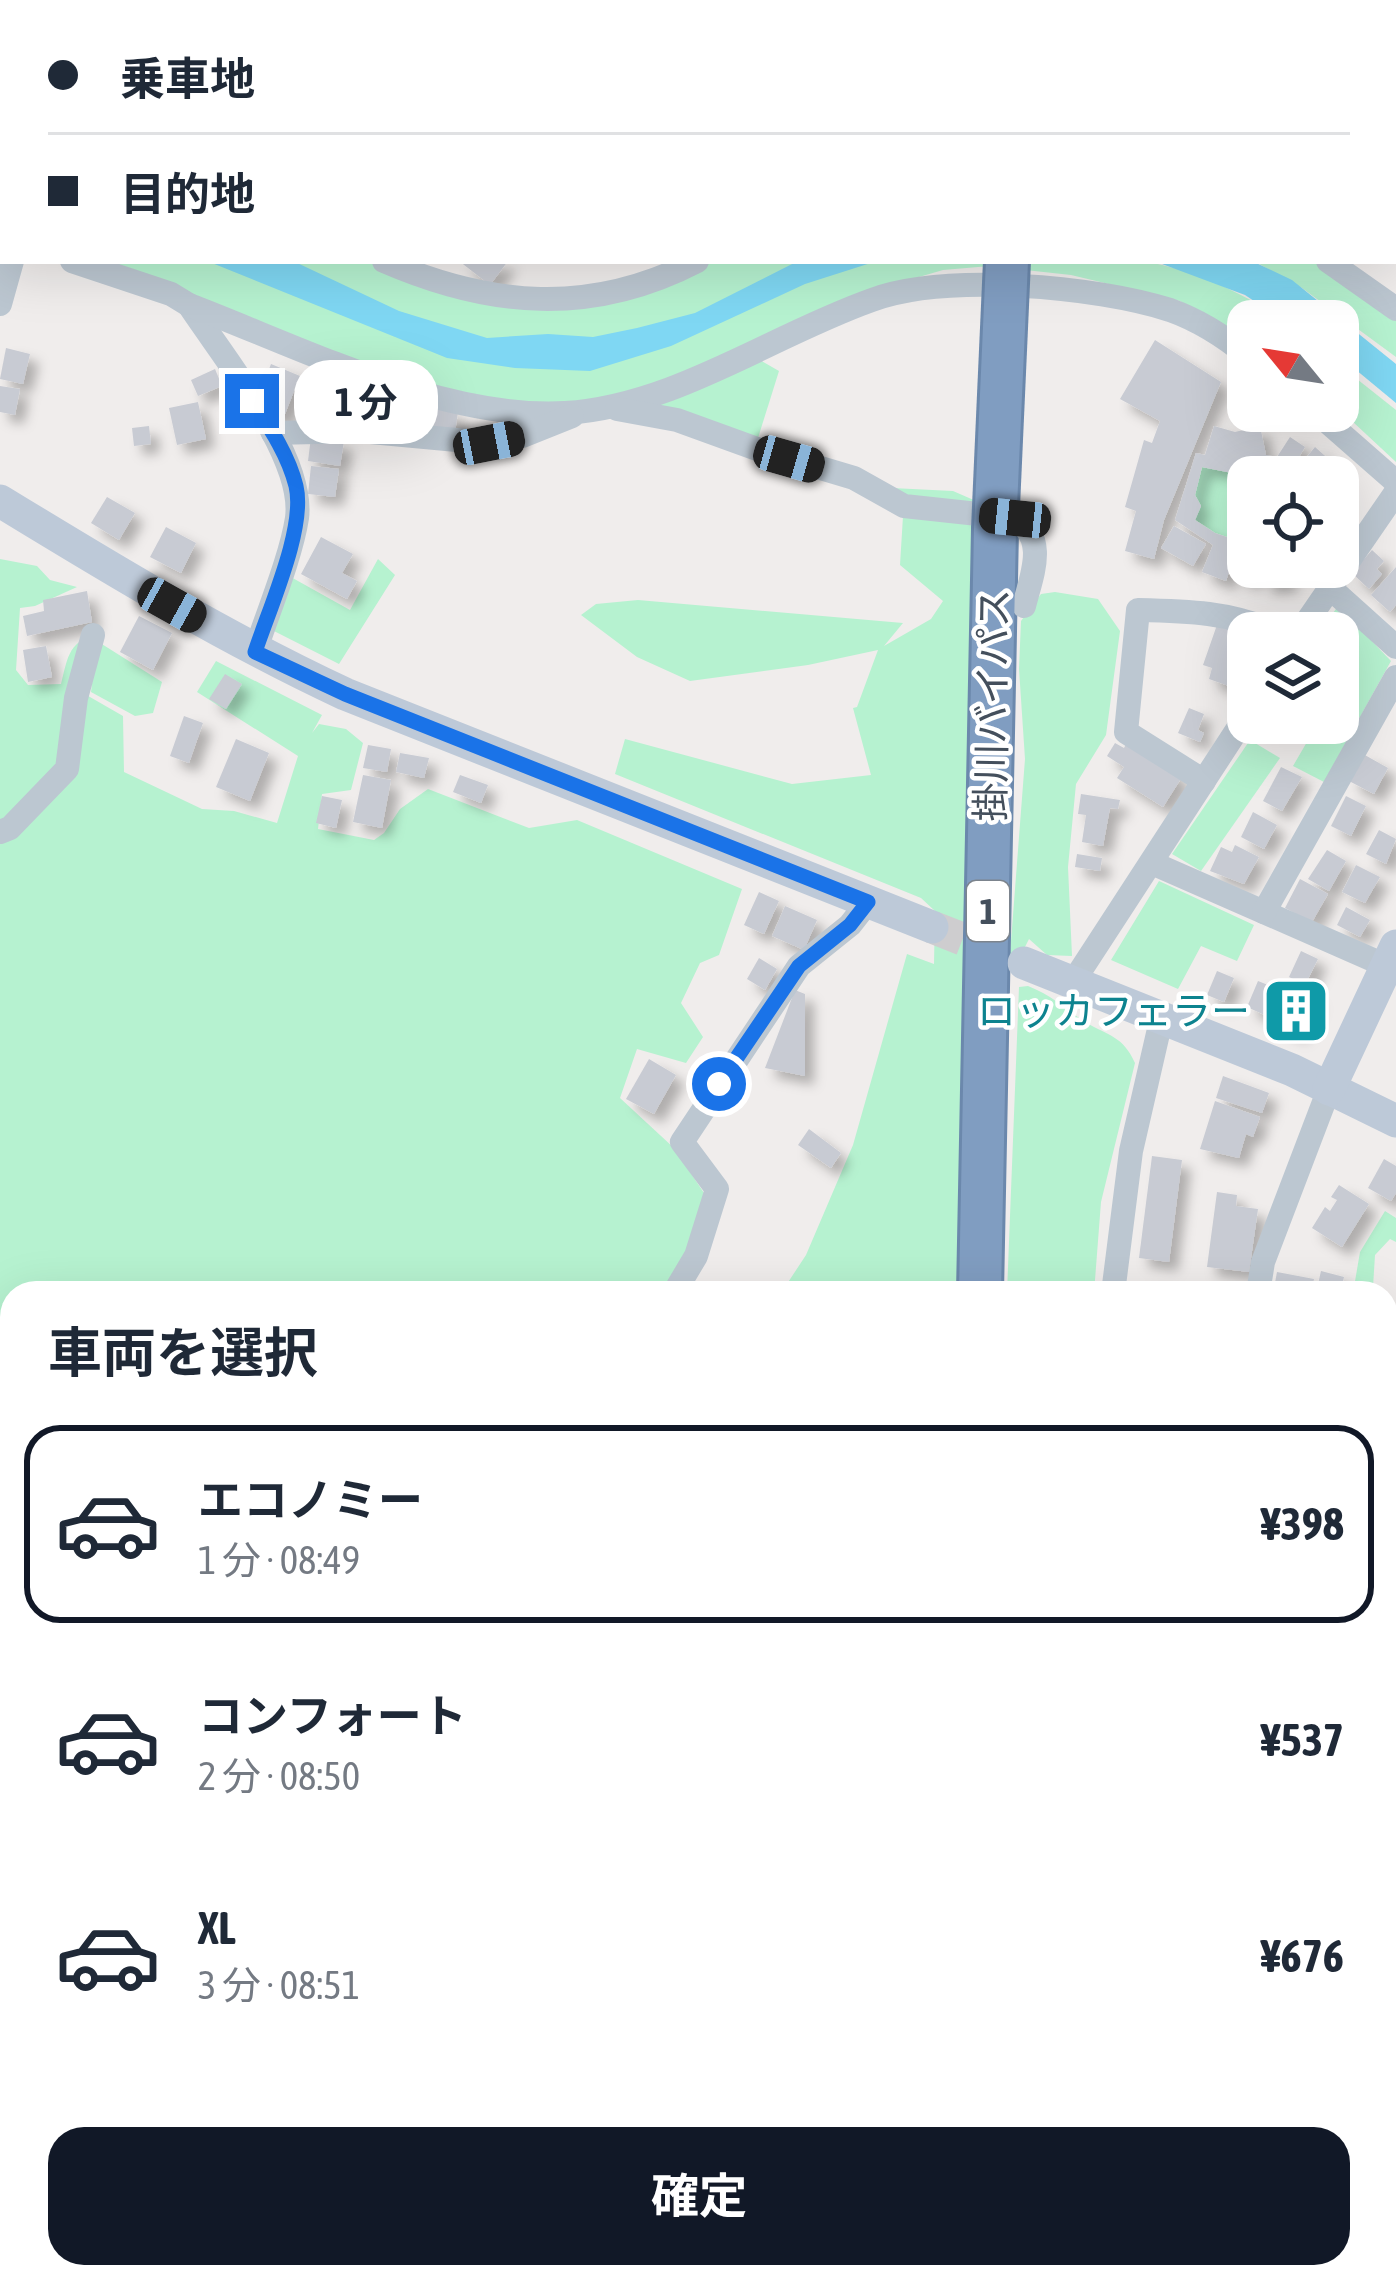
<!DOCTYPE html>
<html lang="ja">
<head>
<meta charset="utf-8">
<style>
  :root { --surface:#fff; --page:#f6f6f7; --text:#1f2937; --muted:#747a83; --line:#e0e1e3; --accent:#111827 }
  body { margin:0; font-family:"Asap Condensed","Noto Sans JP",sans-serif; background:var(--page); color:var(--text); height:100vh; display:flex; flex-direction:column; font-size:45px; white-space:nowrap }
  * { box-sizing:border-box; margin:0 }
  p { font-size:39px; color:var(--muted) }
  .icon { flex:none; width:66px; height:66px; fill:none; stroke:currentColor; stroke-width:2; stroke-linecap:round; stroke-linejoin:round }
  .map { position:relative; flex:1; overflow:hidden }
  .drawer { position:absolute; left:0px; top:1281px; width:1398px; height:1008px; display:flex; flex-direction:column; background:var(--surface); border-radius:36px 36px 0 0; box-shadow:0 12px 48px #0002 }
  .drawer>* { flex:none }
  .top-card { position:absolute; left:0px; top:0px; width:1398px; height:264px; box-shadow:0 12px 48px #0002; display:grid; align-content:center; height:264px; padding:0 48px; background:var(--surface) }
  .needle { width:78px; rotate:300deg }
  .buttons { position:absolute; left:1227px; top:300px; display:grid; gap:24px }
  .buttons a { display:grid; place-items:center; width:132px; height:132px; border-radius:24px; background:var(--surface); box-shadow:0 12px 48px #0002; font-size:60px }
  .end { position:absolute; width:54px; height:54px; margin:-27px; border:15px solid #1a73e8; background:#fff; box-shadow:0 0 0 6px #fff }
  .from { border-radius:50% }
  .bubble { position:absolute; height:84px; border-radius:36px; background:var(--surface); box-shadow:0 12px 48px #0002; font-size:39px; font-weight:700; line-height:84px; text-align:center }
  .car { position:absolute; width:36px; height:72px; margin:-36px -18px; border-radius:15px; box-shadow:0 0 9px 3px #0007; background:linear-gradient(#222 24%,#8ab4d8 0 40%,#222 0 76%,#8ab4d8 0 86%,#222 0) }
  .top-card b { display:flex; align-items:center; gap:42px; height:114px; font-size:45px }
  .top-card b+b { border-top:3px solid var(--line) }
  .top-card i { width:30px; height:30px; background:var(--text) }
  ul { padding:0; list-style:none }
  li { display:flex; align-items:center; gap:36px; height:198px; margin:0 24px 18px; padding:0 24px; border:6px solid transparent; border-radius:36px }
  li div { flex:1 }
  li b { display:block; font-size:45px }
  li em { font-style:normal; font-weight:700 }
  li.active { border-color:var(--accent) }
  li>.icon { width:108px; height:108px; stroke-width:1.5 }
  h2 { padding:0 48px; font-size:54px; line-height:144px }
  .button { display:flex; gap:24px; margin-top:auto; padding:24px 48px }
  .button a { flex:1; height:138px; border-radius:36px; background:var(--accent); color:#fff; font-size:48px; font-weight:700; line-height:138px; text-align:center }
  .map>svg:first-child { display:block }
  .green { fill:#b6f2d0 }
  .water { fill:#7fd7f3 }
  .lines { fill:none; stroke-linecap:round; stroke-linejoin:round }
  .stream { stroke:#7fd7f3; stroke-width:6 }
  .building { fill:#c8cbd3; filter:url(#shadow) }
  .secondary-tunnel { stroke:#cecdcf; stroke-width:33; stroke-dasharray:33 16; stroke-linecap:butt }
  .highway-casing { stroke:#6b88ac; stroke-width:48 }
  .street { stroke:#bcc7d1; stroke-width:24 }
  .secondary { stroke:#bdc9d8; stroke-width:33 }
  .highway { stroke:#809dc1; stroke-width:42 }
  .highway-bridge-casing { stroke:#6b88ac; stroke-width:48; stroke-linecap:butt }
  .highway-bridge { stroke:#809dc1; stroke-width:42 }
  .route { stroke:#1a73e8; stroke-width:15 }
  .labels { text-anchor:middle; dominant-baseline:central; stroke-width:9; stroke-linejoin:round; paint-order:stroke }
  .shield { fill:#fff; stroke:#7c848d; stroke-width:3 }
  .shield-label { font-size:36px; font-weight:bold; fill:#444f5c }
  .street-label { font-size:39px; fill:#444f5c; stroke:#fff }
  .culture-label { font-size:39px; fill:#0d838f; stroke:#fff; text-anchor:end }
</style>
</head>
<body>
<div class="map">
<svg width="1396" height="2289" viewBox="0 0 1396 2289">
  <defs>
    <filter id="shadow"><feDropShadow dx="9" dy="9" stdDeviation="6" flood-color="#0004"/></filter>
  </defs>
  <rect width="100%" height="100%" fill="#f0edec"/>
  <g class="green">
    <path d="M 89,261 L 384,261 L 518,305 L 701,261 L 1138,261 C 1183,265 1246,293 1283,321 L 1248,321 L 1248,341 L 1180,301 L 1071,275 L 990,266 L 943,270 L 854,296 L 623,406 L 518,411 L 390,382 Z"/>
    <path d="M 1254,261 L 1319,261 L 1396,318 L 1396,357 L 1302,288 Z"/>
    <path d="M 758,359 L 779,371 L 758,438 L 637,408 Z"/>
    <path d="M 1338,364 L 1396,410 L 1396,462 L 1338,408 Z"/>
    <path d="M 1202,467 L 1232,473 L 1274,469 L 1288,477 L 1248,477 L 1248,544 L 1215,533 L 1195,520 L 1201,506 L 1195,495 Z"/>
    <path d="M 892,488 L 953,491 L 976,501 L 963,1293 L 781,1293 L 806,1255 L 853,1145 L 907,954 L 934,964 L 935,911 L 921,898 L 615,774 L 625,739 L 792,784 L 871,775 L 853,708 L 857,707 L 878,650 L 808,665 L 690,681 L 637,657 L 581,615 L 596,604 L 638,600 L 903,623 L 884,646 L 931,619 L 943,601 L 900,565 L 903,516 Z"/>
    <path d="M 0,559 L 37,566 L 50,580 L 77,587 L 35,606 L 20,608 L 16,670 L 28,685 L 61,684 C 67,661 68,642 93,636 L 83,693 L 123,716 L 124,772 L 202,809 L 234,811 L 277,823 L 298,756 L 197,692 L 216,661 L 322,715 L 312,733 L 319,724 L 346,729 L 363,743 L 351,790 L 322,794 L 318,829 L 374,840 L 384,833 L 400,809 L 428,789 L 529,828 L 577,820 L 742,889 L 719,955 L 700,963 L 681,1003 L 703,1037 L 686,1063 L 637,1049 L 620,1098 L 674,1148 L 712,1205 L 674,1293 L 12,1293 L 12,2277 L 916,2277 L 917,2289 L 0,2289 Z"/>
    <path d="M 378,559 L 395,575 L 339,664 L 270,629 L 289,576 L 350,610 Z"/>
    <path d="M 1055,592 L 1098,599 L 1120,631 L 1106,735 L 1076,784 L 1068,867 L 1072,956 L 1047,955 L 1029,939 L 1019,959 L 1010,954 L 1025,759 L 1019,669 L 1021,621 L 1041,594 Z"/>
    <path d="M 1338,606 L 1391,661 L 1324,782 L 1293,766 L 1318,723 L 1338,723 L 1338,633 L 1319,633 Z"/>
    <path d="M 97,641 L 162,682 L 153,713 L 135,716 L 91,692 Z"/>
    <path d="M 1250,740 L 1280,758 L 1201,871 L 1172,854 Z"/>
    <path d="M 1159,881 L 1254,925 L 1237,961 L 1201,946 L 1178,989 L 1111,960 Z"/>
    <path d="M 1028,986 C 1053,996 1064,1008 1085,1022 C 1109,1036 1123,1036 1135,1063 L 1101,1202 L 1094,1293 L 1007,1293 L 1019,987 Z"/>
    <path d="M 1385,1211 L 1396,1218 L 1396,1242 L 1390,1239 L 1375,1255 L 1373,1287 L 1382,1293 L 1353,1293 L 1360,1252 Z"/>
    <path d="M 1396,1601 L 1396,1930 L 1386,1925 L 1386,1603 Z"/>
    <path d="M 1386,1957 L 1396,1974 L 1396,2289 L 1274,2289 L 1245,2277 L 1386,2277 Z"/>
  </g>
  <g class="water">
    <path d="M 207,261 L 293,261 L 399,311 L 487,338 L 548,334 L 593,337 L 637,328 L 695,313 L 798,261 L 877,261 L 805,284 L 671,346 L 590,371 L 515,368 L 447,358 Z"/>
    <path d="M 1154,261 L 1252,261 L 1292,280 L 1396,364 L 1396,403 L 1338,355 L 1338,321 L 1284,321 L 1245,295 Z"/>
  </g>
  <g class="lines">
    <path class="stream" d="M 275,0 L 275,3"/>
  </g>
  <g class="building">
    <path d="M 459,261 L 508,261 L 490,285 Z"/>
    <path d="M 1155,340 L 1221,382 L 1164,520 L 1154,559 L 1125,551 L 1136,511 L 1125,507 L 1144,440 L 1152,443 L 1160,421 L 1120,399 Z"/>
    <path d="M 6,348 L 30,354 L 23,384 L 0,379 Z"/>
    <path d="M 271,364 L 300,376 L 283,419 L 262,411 L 258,398 Z"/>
    <path d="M 215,369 L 222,386 L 198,396 L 191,380 Z"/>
    <path d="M 0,386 L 20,389 L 15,415 L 0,412 Z"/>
    <path d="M 325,391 L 345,400 L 336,421 L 316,413 Z"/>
    <path d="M 198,402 L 206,439 L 177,445 L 169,408 Z"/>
    <path d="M 436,409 L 458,412 L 455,432 L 433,428 Z"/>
    <path d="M 149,426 L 151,444 L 134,446 L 132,428 Z"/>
    <path d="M 1214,426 L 1235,432 L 1260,426 L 1266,455 L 1277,457 L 1290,437 L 1305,447 L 1293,467 L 1297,469 L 1315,447 L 1333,463 L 1321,477 L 1288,477 L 1274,469 L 1232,473 L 1202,467 L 1195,495 L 1201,506 L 1195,520 L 1215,533 L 1248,544 L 1248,567 L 1256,567 L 1255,579 L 1237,577 L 1240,555 L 1235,554 L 1226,581 L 1202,572 L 1213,545 L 1175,520 L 1196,453 L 1205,455 Z"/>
    <path d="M 311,437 L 344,441 L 340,466 L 308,461 Z"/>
    <path d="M 311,466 L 339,469 L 335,497 L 308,494 Z"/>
    <path d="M 107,497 L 135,513 L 119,540 L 91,523 Z"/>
    <path d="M 1174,526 L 1206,544 L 1193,566 L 1161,548 Z"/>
    <path d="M 166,527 L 196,543 L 181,573 L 150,557 Z"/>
    <path d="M 321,537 L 353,554 L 342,573 L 357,581 L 347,599 L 301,574 Z"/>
    <path d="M 1372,550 L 1384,561 L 1377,569 L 1382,574 L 1369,589 L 1352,573 Z"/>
    <path d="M 1263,567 L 1287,567 L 1289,583 L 1264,585 Z"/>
    <path d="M 1396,567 L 1396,605 L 1390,612 L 1371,595 Z"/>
    <path d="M 87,591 L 92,622 L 27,636 L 23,616 L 44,611 L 43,600 Z"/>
    <path d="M 139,616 L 172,633 L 153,670 L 120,652 Z"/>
    <path d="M 1218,622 L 1238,629 L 1235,634 L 1248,639 L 1248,677 L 1243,691 L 1209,679 L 1212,668 L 1203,665 Z"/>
    <path d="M 46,646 L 52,677 L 28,682 L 23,650 Z"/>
    <path d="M 225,674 L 242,684 L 226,709 L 209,699 Z"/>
    <path d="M 1189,708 L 1204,714 L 1198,730 L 1204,733 L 1200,742 L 1178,733 Z"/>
    <path d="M 184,716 L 203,723 L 189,763 L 170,756 Z"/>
    <path d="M 236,739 L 269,753 L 250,801 L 216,787 Z"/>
    <path d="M 1127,742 L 1182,777 L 1163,807 L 1117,778 L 1124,767 L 1107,756 L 1115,743 L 1124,748 Z"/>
    <path d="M 368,745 L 391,749 L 387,772 L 363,768 Z"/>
    <path d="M 400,753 L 429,758 L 424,778 L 396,772 Z"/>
    <path d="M 1363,754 L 1388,768 L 1374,794 L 1349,781 Z"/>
    <path d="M 1281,767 L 1302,777 L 1282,811 L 1263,801 Z"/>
    <path d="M 363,775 L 391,780 L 382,828 L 353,822 Z"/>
    <path d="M 460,775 L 488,785 L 481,803 L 453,792 Z"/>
    <path d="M 1081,794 L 1120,800 L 1118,809 L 1110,808 L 1103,846 L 1082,842 L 1086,815 L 1078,814 Z"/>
    <path d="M 322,796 L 342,800 L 336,828 L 316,823 Z"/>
    <path d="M 1346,796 L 1366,806 L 1351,836 L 1331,826 Z"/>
    <path d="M 1253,812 L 1277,825 L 1264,849 L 1241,837 Z"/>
    <path d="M 1379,830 L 1396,839 L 1386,864 L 1366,854 Z"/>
    <path d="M 1235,845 L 1259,857 L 1244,884 L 1210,871 L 1221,847 L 1232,852 Z"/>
    <path d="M 1327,850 L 1346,861 L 1329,891 L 1308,879 Z"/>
    <path d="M 1077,854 L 1102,858 L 1100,871 L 1075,867 Z"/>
    <path d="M 1356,865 L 1380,877 L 1365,903 L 1342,892 Z"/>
    <path d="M 1300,879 L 1328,894 L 1312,922 L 1285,908 Z"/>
    <path d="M 759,892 L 779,901 L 764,934 L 744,925 Z"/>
    <path d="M 785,906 L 817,920 L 804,950 L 772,936 Z"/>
    <path d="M 1346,907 L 1370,920 L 1360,937 L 1337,925 Z"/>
    <path d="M 1301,951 L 1318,959 L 1305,985 L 1289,977 Z"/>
    <path d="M 759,958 L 777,969 L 765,990 L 747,979 Z"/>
    <path d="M 1217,971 L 1234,978 L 1224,1002 L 1207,995 Z"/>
    <path d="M 1258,981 L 1278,989 L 1267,1016 L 1247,1007 Z"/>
    <path d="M 795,990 L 805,994 L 805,1076 L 765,1068 Z"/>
    <path d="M 1294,990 L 1314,999 L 1298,1033 L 1278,1024 Z"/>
    <path d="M 649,1059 L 676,1075 L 654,1114 L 626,1099 Z"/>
    <path d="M 1223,1076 L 1269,1093 L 1262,1113 L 1216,1098 Z"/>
    <path d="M 1215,1101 L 1260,1117 L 1253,1137 L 1246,1134 L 1239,1158 L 1200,1149 Z"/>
    <path d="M 809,1129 L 841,1153 L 831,1168 L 798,1145 Z"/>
    <path d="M 1152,1156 L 1182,1160 L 1169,1262 L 1139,1258 Z"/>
    <path d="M 1384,1159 L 1396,1166 L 1396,1193 L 1391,1201 L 1368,1188 Z"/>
    <path d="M 1339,1185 L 1369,1204 L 1342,1247 L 1312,1228 L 1325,1207 L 1330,1211 L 1337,1200 L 1331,1197 Z"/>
    <path d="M 1217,1192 L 1237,1195 L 1236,1206 L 1258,1209 L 1249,1272 L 1207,1267 Z"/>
    <path d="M 1321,1271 L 1344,1277 L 1340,1293 L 1316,1293 Z"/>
    <path d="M 1277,1272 L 1314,1279 L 1311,1293 L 1274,1288 Z"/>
    <path d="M 1143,1281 L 1171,1284 L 1170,1293 L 1141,1293 Z"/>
  </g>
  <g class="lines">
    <path class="secondary-tunnel" d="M 932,927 L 1003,955"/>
    <defs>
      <g id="highway">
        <path d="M 1037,3 L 1037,0"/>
        <path d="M 980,1293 L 995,529"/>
        <path d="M 958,2289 L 958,2277"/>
      </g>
    </defs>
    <use href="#highway" class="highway-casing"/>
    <g class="street">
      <path d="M 1126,0 L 1131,3"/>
      <path d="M 114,3 L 115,0"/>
      <path d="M 502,3 L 508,0"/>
      <path d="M 921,3 L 923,0"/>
      <path d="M 1382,3 L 1383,0"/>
      <path d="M 1395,145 L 1396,146"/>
      <path d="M 72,261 L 171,294 L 189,305 C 223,357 305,456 297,518 C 291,557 268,612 255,652"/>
      <path d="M 384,261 C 490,307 591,316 697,261"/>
      <path d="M 1328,261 L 1396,309"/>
      <path d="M 0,304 L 12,261"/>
      <path d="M 189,305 C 302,348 443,420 565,413 C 675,406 770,336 872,300 C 946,273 1095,286 1170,310 C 1198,320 1225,337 1248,356"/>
      <path d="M 617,409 L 677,420 L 757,449 L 854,478 L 904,506 L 1015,518 C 1048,539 1032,574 1024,606"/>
      <path d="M 1315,411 L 1396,482"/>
      <path d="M 273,433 L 360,431 L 489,443 L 522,436 L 572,416"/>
      <path d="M 1329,587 L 1396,647"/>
      <path d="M 1299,633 L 1396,492"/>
      <path d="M 1204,781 L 1126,732 L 1138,610 C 1187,611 1231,612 1277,633"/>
      <path d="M 0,832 L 10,828 L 67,769 L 76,698 L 93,635"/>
      <path d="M 1152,863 L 1396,970"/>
      <path d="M 1264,912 L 1396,677"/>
      <path d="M 1073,982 L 1248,713"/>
      <path d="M 674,1293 L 696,1256 L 717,1189 L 682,1142 L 799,966 L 850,925 L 868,902"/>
      <path d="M 1113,1293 L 1131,1151 L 1162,1016"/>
      <path d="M 1258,1293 L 1263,1262 L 1329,1089"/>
      <path d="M 1386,1429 L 1392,1430 L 1396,1421"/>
    </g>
    <g class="secondary">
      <path d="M 0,501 C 113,570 225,638 345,694 L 932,927"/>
      <path d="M 1024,963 L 1292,1070 L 1396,1121"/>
      <path d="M 1329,1089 L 1396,946"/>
    </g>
    <use href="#highway" class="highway"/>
    <defs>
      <path id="highway-bridge" d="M 995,529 L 1007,261"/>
    </defs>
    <use href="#highway-bridge" class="highway-bridge-casing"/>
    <use href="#highway-bridge" class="highway-bridge"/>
  </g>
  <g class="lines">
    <path class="route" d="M 252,401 C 270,428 288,454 296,486 C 306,528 269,609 255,652 L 345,694 L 868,902 L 850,925 L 799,966 L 719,1084"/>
  </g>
  <defs>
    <symbol id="building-square" viewBox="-11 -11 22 22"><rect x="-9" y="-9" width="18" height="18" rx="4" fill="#0f9aa8" stroke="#fff"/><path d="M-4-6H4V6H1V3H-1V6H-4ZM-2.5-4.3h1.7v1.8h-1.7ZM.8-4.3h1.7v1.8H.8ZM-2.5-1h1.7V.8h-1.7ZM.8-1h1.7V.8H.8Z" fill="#fff"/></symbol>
  </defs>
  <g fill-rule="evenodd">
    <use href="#building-square" x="1258" y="973" width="76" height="76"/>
  </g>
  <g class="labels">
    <rect class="shield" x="967" y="881" width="42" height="60" rx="9"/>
    <g class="shield-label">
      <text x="988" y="911">1</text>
    </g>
    <g class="street-label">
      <text transform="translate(992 705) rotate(-89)">掛川バイパス</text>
    </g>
    <g class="culture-label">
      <text x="1250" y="1011">ロッカフェラー</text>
    </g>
  </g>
</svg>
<div class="buttons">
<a><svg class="needle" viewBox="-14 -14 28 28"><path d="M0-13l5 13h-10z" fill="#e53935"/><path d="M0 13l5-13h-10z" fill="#747a83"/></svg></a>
<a><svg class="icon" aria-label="locate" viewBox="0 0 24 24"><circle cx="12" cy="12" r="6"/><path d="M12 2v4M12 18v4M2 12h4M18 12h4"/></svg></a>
<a><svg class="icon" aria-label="layers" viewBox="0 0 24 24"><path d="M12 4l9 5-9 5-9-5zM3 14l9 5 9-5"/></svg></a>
</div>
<i class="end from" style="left:719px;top:1084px"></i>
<i class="end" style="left:252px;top:401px"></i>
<div class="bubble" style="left:294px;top:360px;width:144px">1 分</div>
<i class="car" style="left:489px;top:443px;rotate:79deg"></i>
<i class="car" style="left:789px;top:459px;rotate:106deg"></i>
<i class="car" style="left:1015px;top:518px;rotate:276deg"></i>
<i class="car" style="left:172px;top:605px;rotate:119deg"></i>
<div class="top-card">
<b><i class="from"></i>乗車地</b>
<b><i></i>目的地</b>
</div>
<section class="drawer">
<h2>車両を選択</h2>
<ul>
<li class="active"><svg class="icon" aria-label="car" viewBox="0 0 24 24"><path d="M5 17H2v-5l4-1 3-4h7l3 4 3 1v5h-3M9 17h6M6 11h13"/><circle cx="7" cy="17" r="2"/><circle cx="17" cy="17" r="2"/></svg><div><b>エコノミー</b><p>1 分 · 08:49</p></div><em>¥398</em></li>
<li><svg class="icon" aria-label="car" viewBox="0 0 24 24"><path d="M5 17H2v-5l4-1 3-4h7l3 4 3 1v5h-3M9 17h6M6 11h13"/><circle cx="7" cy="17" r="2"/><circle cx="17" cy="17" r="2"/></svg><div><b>コンフォート</b><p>2 分 · 08:50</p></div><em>¥537</em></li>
<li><svg class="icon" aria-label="car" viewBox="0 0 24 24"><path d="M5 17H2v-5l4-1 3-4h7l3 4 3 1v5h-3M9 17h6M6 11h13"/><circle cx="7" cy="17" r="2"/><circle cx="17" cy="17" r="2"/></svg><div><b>XL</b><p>3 分 · 08:51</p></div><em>¥676</em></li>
</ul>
<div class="button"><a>確定</a></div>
</section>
</div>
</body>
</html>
